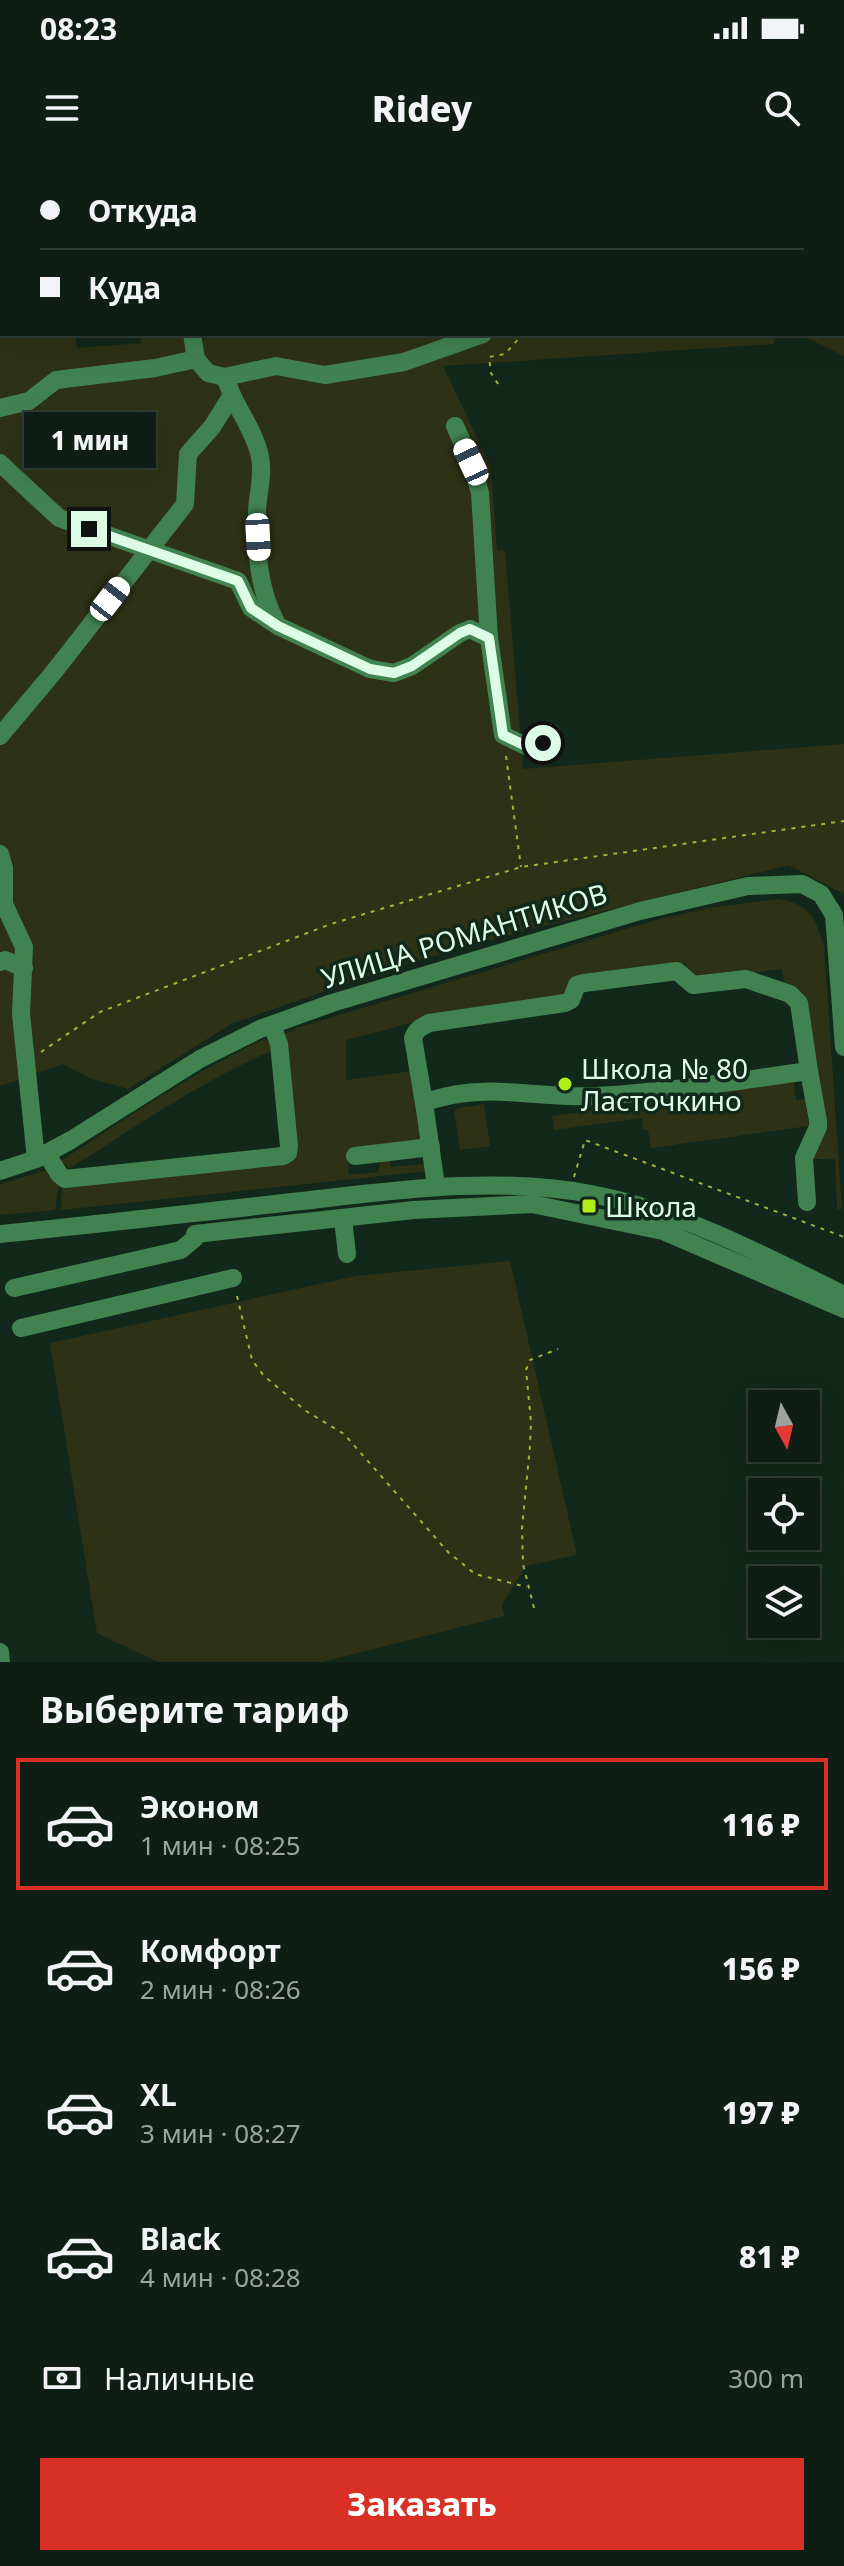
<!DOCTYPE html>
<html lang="ru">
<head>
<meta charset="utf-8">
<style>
  :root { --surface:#0e1e14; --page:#1c2b22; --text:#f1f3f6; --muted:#9ba2a0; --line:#2e3c34; --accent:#d93025 }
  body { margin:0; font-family:"Noto Sans",sans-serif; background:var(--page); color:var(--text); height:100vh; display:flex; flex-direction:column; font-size:30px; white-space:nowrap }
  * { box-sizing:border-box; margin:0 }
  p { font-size:26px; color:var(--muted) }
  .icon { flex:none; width:44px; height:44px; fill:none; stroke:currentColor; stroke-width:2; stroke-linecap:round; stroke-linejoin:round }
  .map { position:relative; height:1502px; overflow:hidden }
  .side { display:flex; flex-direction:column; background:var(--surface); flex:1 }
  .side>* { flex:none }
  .top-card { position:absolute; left:0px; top:0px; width:844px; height:176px; box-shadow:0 8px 32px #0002,0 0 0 2px var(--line); display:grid; align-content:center; height:176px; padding:0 40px; background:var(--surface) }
  .needle { width:52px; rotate:172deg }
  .controls { position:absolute; left:748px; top:1230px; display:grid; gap:16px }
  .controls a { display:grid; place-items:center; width:72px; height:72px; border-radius:0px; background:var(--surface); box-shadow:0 8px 32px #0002,0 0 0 2px var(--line); font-size:40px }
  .end { position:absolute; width:36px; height:36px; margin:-18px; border:10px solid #dcfce6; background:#111; box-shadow:0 0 0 4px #111 }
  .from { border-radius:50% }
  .bubble { position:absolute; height:56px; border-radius:0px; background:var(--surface); box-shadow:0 8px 32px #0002,0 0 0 2px var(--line); font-size:26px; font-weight:800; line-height:56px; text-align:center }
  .car { position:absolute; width:24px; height:48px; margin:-24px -12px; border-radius:10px; box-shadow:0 0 6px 2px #0007; background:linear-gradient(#fff 24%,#345 0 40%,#fff 0 76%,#345 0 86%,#fff 0) }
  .top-card b { display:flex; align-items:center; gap:28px; height:76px; font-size:30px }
  .top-card b+b { border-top:2px solid var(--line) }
  .top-card i { width:20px; height:20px; background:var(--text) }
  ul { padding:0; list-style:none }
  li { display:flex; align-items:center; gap:24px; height:132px; margin:0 16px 12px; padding:0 24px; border:4px solid transparent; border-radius:0px }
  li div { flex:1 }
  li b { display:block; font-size:30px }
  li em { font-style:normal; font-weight:800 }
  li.selected { border-color:var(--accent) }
  li>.icon { width:72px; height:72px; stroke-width:1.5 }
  h2 { padding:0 40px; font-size:36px; line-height:96px }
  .pay { display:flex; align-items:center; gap:20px; height:88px; padding:0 40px; font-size:30px }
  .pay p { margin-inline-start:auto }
  .action { display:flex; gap:16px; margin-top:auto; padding:16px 40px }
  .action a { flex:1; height:92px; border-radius:0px; background:var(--accent); color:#fff; font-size:32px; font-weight:800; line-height:92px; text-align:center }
  .status { display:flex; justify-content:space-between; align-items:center; height:56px; padding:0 40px; background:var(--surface); direction:ltr }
  .status svg { height:22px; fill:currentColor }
  header { display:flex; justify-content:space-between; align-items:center; height:104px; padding:0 40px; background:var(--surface); font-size:36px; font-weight:800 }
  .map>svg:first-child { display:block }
  .green { fill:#2d3216 }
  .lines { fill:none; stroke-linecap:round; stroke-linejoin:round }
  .path { stroke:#a4b23a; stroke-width:2; stroke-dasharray:4 6; stroke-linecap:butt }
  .minor { stroke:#418350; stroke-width:18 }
  .route { stroke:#dcfce6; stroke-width:10 }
  .poi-dot { fill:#b1ed17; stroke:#12281a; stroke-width:3 }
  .labels { text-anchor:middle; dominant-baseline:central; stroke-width:7; stroke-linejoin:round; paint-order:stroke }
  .street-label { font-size:28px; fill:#dcfce6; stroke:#12281a }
  .poi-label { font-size:28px; fill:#dcfce6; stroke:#12281a; text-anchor:start }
</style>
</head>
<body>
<div class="status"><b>08:23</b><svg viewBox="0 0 49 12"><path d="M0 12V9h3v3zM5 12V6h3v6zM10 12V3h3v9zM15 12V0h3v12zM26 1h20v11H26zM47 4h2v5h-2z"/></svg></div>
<header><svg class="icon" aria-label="menu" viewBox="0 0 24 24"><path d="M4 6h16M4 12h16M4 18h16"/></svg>Ridey<svg class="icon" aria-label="search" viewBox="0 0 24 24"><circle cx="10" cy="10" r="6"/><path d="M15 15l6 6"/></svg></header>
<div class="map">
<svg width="844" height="1502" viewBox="0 0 844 1502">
  <rect width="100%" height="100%" fill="#12281a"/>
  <g class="green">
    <path d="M 844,117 L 844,196 L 798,174 L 842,174 Z"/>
    <path d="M 0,151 L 2,151 L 2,174 L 75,174 L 77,188 L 141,183 L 141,174 L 777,174 L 773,184 L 443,206 L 491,307 L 497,390 L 505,391 L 523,609 L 844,584 L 844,734 L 789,705 L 532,769 L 391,808 L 231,864 L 128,929 L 92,919 L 63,904 L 0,926 Z"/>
    <path d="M 778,739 C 810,744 815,757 824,786 L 842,1049 L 837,1049 L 835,999 L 809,999 L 822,958 L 802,833 L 786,825 L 781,809 L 697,820 L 688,813 L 686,803 L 569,821 L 568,835 L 412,863 L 346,880 L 346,920 L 412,911 L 426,974 L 414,985 L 347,992 L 349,1015 L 378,1012 L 380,1003 L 389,997 L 391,1007 L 422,1004 L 426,1004 L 429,1011 L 61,1050 L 62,1026 L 297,991 L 285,874 L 299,867 L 656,760 L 709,748 Z"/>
    <path d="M 264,879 L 270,883 L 271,891 C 200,922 135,967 69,1009 L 61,1001 C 128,957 192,913 264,879 Z"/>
    <path d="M 794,922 L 796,940 L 805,939 L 809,966 L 651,988 L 648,970 L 644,970 L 642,958 L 554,970 L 552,956 Z"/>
    <path d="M 484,944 L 490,986 L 460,990 L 454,949 Z"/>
    <path d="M 47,1010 L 59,1025 L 55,1050 L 0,1055 L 0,1024 Z"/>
    <path d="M 510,1101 L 577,1395 L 526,1406 L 502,1445 L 504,1456 L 322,1502 L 158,1502 L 97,1473 L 50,1183 L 356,1116 Z"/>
  </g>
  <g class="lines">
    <g class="path">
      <path d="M 498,224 L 491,213 L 489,197 L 505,194 L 523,174"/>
      <path d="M 506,596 L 521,707"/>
      <path d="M 41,892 L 100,852 L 331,764 L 521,707 L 844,661"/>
      <path d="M 574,1017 L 585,980 L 844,1077"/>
      <path d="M 237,1136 L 252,1200 L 264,1216 L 306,1251 L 344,1274 L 448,1392 L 475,1414 L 527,1427"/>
      <path d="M 534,1448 L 523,1404 L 522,1368 L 530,1286 L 531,1262 L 526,1210 L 530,1200 L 558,1189"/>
    </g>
    <g class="minor">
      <path d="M 176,0 L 176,2"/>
      <path d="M 456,2 L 475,0"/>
      <path d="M 0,46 L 2,46"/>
      <path d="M 192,174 L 196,199"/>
      <path d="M 232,235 C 241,254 256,276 260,297 C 264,316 257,335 257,353 C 255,388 259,431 276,462"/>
      <path d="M 0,248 L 29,241 L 56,220 L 155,208 L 196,199 L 208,213 L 225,217 L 276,206 L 325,215 L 404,202 L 483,174"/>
      <path d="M 455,266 L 471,302 L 480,333 L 489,478 L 503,575 L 528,587 L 543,583 L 552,573"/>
      <path d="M 0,303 L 59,358 L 238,421 L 251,448 L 278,466 L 370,509 L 394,513 L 412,506 L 460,473 L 470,469 L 489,478"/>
      <path d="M 0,576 L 53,513 L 185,344 L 188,294 L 212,267 L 232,235 L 225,217"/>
      <path d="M 0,694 L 4,708 L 4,744 L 24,787 L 21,854 L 36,999"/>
      <path d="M 0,802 L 5,800 L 24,808"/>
      <path d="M 424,943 L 413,878 C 416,869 422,867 429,863 L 565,843 L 571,840 L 577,825 L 584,823 L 677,811 L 693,825 L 746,819 L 790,834 L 799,843 L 809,911"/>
      <path d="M 46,993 L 59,1014 L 65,1019 L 283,996 L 288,993 L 289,986 L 279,884 L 272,865"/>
      <path d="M 355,996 L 431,987"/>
      <path d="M 0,1011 L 36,999 L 71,980 L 200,899 L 260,869 L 332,843 L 640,751 L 748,726 L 802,724 L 821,734 L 834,755 L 844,887"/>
      <path d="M 436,1026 L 424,943 L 432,940 C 489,922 539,939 596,936 C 667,932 738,921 809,911 L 818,961 L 818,967 L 804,998 L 807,1042"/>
      <path d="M 343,1059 L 347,1094"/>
      <path d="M 0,1074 C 101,1064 201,1052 302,1041 C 398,1030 495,1016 591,1034 C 682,1051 763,1095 844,1135"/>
      <path d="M 14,1128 L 181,1090 L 195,1078 L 195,1074 L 414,1050 L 532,1044 L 663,1071 L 844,1149"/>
      <path d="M 21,1168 L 233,1118"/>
      <path d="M 0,1492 L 1,1502"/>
    </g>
  </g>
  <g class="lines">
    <path class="route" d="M 89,369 L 238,421 L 251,448 L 278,466 L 370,509 L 394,513 L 412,506 L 460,473 L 470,469 L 489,478 L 503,575 L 528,587 L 543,583"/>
  </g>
  <g class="poi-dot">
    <circle cx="565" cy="924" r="8"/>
    <rect x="581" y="1038" width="16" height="16" rx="4"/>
  </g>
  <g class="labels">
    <g class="street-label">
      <text transform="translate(464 775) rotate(-17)">УЛИЦА РОМАНТИКОВ</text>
    </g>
    <g class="poi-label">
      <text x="581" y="908">Школа № 80<tspan x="581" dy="32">Ласточкино</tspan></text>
      <text x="605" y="1046">Школа</text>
    </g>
  </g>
</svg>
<div class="controls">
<a><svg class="needle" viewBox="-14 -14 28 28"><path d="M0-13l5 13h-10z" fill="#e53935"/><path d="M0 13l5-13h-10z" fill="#9ba2a0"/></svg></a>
<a><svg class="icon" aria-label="locate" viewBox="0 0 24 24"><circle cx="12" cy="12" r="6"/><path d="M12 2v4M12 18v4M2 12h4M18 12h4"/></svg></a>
<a><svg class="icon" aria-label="layers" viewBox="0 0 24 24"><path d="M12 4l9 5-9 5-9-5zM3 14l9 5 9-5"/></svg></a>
</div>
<i class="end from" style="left:543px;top:583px"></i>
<i class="end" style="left:89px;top:369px"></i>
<div class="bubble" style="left:24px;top:252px;width:132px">1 мин</div>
<i class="car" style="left:471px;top:302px;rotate:335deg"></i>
<i class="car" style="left:258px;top:377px;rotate:177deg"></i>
<i class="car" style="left:110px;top:439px;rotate:38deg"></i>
<div class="top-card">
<b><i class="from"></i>Откуда</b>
<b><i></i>Куда</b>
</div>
</div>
<section class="side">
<h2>Выберите тариф</h2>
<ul>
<li class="selected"><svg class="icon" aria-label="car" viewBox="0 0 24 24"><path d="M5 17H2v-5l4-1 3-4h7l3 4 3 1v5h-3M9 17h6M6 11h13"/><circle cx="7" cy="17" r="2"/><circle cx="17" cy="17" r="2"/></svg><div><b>Эконом</b><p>1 мин · 08:25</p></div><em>116 ₽</em></li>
<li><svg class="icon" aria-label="car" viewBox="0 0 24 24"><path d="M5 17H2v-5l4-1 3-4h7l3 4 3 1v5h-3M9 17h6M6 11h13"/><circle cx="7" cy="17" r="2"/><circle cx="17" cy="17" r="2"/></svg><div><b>Комфорт</b><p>2 мин · 08:26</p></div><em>156 ₽</em></li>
<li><svg class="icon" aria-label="car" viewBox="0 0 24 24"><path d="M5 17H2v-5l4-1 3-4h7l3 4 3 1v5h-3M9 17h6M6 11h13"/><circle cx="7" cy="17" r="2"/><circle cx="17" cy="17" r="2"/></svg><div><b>XL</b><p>3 мин · 08:27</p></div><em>197 ₽</em></li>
<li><svg class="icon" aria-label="car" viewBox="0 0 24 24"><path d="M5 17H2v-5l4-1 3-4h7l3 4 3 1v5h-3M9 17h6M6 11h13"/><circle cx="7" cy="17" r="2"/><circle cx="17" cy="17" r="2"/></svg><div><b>Black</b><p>4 мин · 08:28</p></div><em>81 ₽</em></li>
</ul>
<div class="pay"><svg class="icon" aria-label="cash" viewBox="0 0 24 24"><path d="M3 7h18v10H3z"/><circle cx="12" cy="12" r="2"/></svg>Наличные<p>300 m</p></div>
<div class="action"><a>Заказать</a></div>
</section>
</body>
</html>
